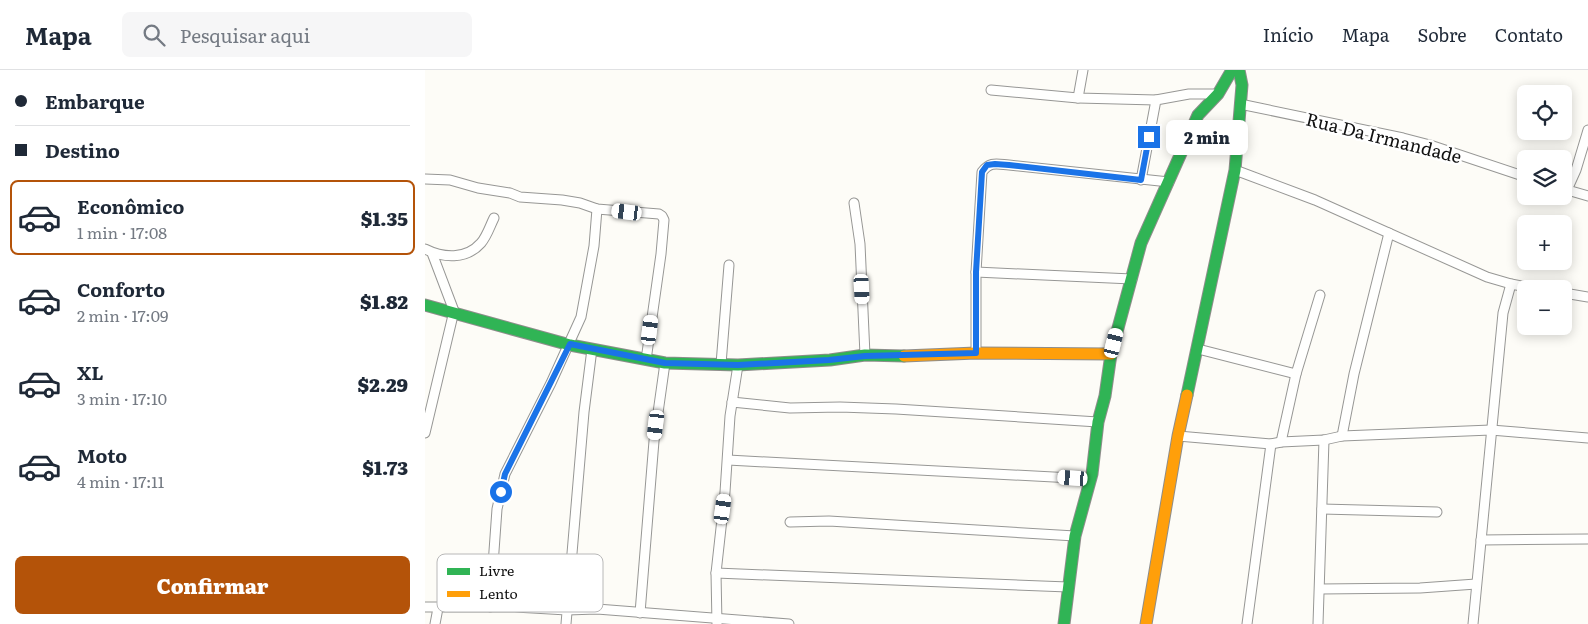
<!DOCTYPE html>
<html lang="pt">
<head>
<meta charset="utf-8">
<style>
  :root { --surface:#fff; --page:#f6f6f7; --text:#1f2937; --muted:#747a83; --line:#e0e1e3; --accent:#b45309 }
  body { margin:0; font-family:Literata,serif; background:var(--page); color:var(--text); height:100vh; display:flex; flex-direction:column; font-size:19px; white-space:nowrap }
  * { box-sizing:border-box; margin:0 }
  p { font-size:16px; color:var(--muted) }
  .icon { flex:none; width:28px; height:28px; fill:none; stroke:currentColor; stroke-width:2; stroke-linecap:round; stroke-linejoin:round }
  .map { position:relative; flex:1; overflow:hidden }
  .drawer { display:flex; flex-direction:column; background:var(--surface); width:425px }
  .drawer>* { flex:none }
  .banner { display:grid; align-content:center; height:110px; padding:0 15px; background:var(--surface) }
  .buttons { position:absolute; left:1092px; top:15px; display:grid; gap:10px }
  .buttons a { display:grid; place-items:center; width:55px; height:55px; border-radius:8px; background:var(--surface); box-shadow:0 2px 12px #0003; font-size:25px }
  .end { position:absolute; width:22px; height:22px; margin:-11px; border:6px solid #1a73e8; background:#fff; box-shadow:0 0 0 2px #fff }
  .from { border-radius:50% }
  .bubble { position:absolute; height:35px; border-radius:8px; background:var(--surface); box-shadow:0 2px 12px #0003; font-size:16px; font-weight:800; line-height:35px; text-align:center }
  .car { position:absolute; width:15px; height:30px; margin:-15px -8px; border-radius:6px; box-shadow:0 0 4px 1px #0007; background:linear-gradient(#fff 24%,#345 0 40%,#fff 0 76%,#345 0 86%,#fff 0) }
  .banner b { display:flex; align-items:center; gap:18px; height:48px; font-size:19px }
  .banner b+b { border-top:1px solid var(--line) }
  .banner i { width:12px; height:12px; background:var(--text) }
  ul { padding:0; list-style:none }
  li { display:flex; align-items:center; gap:15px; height:75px; margin:0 10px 8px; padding:0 5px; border:2px solid transparent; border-radius:8px }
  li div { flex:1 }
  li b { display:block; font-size:19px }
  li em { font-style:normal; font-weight:800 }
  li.on { border-color:var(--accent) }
  li>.icon { width:45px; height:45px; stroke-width:1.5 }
  .button { display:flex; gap:10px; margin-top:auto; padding:10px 15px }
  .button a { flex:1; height:58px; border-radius:8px; background:var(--accent); color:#fff; font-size:20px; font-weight:800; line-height:58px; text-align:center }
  header { display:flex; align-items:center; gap:30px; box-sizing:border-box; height:70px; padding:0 25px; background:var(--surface); border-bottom:1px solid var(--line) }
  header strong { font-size:24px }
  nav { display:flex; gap:28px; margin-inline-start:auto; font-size:18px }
  .search { width:350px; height:45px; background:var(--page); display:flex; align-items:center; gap:12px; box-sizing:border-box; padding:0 18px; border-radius:8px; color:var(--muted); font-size:19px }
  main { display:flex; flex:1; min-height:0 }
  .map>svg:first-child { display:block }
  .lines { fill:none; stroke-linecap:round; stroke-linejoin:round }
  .street-casing { stroke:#979795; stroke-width:11 }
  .fast-casing { stroke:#8e8d8b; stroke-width:13 }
  .slow-casing { stroke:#8e8d8b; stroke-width:13 }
  .street { stroke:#fffffe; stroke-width:9 }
  .fast { stroke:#30b455; stroke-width:11 }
  .slow { stroke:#ff9f0a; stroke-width:11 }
  .route { stroke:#1a73e8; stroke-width:6 }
  .labels { text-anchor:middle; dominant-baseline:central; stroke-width:5; stroke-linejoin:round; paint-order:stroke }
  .street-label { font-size:18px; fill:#111; stroke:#fff }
  .key { fill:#fff; stroke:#b8b8b8; stroke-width:1 }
  .key-label { font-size:14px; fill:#111 }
</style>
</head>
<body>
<header>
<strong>Mapa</strong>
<div class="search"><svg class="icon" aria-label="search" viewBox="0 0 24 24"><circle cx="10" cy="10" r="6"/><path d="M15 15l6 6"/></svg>Pesquisar aqui</div>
<nav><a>Início</a><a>Mapa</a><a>Sobre</a><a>Contato</a></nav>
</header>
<main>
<section class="drawer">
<div class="banner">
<b><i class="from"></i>Embarque</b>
<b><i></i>Destino</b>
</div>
<ul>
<li class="on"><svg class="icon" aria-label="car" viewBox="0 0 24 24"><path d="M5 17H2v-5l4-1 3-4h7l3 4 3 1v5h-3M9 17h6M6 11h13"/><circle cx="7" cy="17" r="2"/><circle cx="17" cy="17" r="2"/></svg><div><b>Econômico</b><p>1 min · 17:08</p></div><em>$1.35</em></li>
<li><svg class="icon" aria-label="car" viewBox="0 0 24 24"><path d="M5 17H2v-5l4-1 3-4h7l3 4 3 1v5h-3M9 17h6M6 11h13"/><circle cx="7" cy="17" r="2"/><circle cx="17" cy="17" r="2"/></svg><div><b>Conforto</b><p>2 min · 17:09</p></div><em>$1.82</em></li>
<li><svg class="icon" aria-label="car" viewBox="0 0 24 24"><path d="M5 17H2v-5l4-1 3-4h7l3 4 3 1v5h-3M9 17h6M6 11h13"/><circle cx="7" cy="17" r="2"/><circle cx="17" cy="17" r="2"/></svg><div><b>XL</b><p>3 min · 17:10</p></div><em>$2.29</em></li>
<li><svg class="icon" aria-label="car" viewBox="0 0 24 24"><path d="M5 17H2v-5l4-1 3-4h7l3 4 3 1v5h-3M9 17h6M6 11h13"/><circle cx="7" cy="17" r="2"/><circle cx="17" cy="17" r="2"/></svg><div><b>Moto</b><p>4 min · 17:11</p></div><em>$1.73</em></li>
</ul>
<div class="button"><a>Confirmar</a></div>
</section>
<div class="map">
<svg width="1163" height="554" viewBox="0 0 1163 554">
  <rect width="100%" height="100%" fill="#fdfcf7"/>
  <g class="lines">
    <defs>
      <g id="street">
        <path d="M 566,20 L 653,28 L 731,30"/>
        <path d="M 653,28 L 658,0"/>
        <path d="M 815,34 L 978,68 L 1005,75 L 1101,107"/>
        <path d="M 810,100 L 890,130 L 1062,207 L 1086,214 L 1112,219"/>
        <path d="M 0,109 L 25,110 L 53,118 L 85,123 L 95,127 L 137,130 L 155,133 L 172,139 L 234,144 L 237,146 L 239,150 L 236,184 L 221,290"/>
        <path d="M 716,110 L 731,30 L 764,24 L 793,24"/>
        <path d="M 1139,119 L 1163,126"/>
        <path d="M 1142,120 L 1151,100 L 1163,60"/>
        <path d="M 429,133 L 435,174 L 440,285"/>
        <path d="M 0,179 C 18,188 41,190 56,173 C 62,166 65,156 69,148"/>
        <path d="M 551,202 L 707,209"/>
        <path d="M 1139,223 L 1163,227"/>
        <path d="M 773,279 L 871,304"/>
        <path d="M 551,283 L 551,202 L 557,102 C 565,91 572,94 584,95 L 744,112"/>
        <path d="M 296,294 L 304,195"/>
        <path d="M 307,332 L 365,338 L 415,337 L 471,339 L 673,352"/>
        <path d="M 0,363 L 29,241 L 7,183"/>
        <path d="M 753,366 L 846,374 L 856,372 L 899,370 L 917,366 L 1066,360 L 1163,368"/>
        <path d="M 917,366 L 929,304 L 964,163"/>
        <path d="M 856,372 L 871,304 L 895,225"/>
        <path d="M 303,390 L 666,409"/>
        <path d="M 897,439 L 1012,442"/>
        <path d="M 365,452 L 404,451 L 650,466"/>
        <path d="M 1056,470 L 1163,469"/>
        <path d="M 291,503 L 643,517"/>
        <path d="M 895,519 L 995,518 L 1051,514"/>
        <path d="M 0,537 L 90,537 L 142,540 L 172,539 L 364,554"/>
        <path d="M 65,537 L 72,439 L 80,404 L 126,313 L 156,247 L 169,176 L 172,139"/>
        <path d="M 215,543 L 229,371 L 240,293"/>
        <path d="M 10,554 L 13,538"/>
        <path d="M 141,554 L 159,342 L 167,279"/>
        <path d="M 292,554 L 291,503 L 300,422 L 305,346 L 313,295"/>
        <path d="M 822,554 L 846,374"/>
        <path d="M 893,554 L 899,370"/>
        <path d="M 1048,554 L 1078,243 L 1086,214"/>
      </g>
      <g id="fast">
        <path d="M 0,235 L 145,275 L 240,293 L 313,295 L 405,290 L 440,285 L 479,286"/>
        <path d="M 762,325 L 810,100 L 817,15 L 814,0"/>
        <path d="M 639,554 L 650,466 L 667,404 L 673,352 L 680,326 L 686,284 L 716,173 L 773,45 L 793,24 L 807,0"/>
      </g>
      <g id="slow">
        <path d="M 479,286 L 551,283 L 686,284"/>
        <path d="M 721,554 L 753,366 L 762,325"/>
      </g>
    </defs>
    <use href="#street" class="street-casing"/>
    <use href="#fast" class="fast-casing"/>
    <use href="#slow" class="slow-casing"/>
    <use href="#street" class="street"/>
    <use href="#fast" class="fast"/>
    <use href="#slow" class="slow"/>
  </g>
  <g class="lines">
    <path class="route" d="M 76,422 L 80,404 L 145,274 L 240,293 L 313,295 L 404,290 L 440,286 L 551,283 L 551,202 L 557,102 L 562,95 L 570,94 L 584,95 L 716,110 L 724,67"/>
  </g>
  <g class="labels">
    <g class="street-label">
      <text transform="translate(959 67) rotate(14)">Rua Da Irmandade</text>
    </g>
  </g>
  <rect x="12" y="484" width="166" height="58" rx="8" class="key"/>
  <rect x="22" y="498" width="23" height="7" fill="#30b455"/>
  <rect x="22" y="521" width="23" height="6" fill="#ff9f0a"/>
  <g class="key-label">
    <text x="54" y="506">Livre</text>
    <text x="54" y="529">Lento</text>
  </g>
</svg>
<div class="buttons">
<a><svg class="icon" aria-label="locate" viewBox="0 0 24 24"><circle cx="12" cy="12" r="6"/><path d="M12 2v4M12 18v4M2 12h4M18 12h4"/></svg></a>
<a><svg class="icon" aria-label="layers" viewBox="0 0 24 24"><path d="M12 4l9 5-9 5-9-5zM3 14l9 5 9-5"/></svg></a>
<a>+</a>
<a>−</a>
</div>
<i class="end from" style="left:76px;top:422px"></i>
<i class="end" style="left:724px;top:67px"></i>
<div class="bubble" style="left:741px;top:50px;width:82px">2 min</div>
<i class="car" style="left:202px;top:142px;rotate:277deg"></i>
<i class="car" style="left:437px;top:219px;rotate:177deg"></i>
<i class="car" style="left:225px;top:260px;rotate:7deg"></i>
<i class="car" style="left:689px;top:273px;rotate:14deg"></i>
<i class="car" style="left:231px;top:355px;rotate:187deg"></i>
<i class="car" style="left:648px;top:408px;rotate:274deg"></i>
<i class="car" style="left:298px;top:439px;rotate:8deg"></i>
</div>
</main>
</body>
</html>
